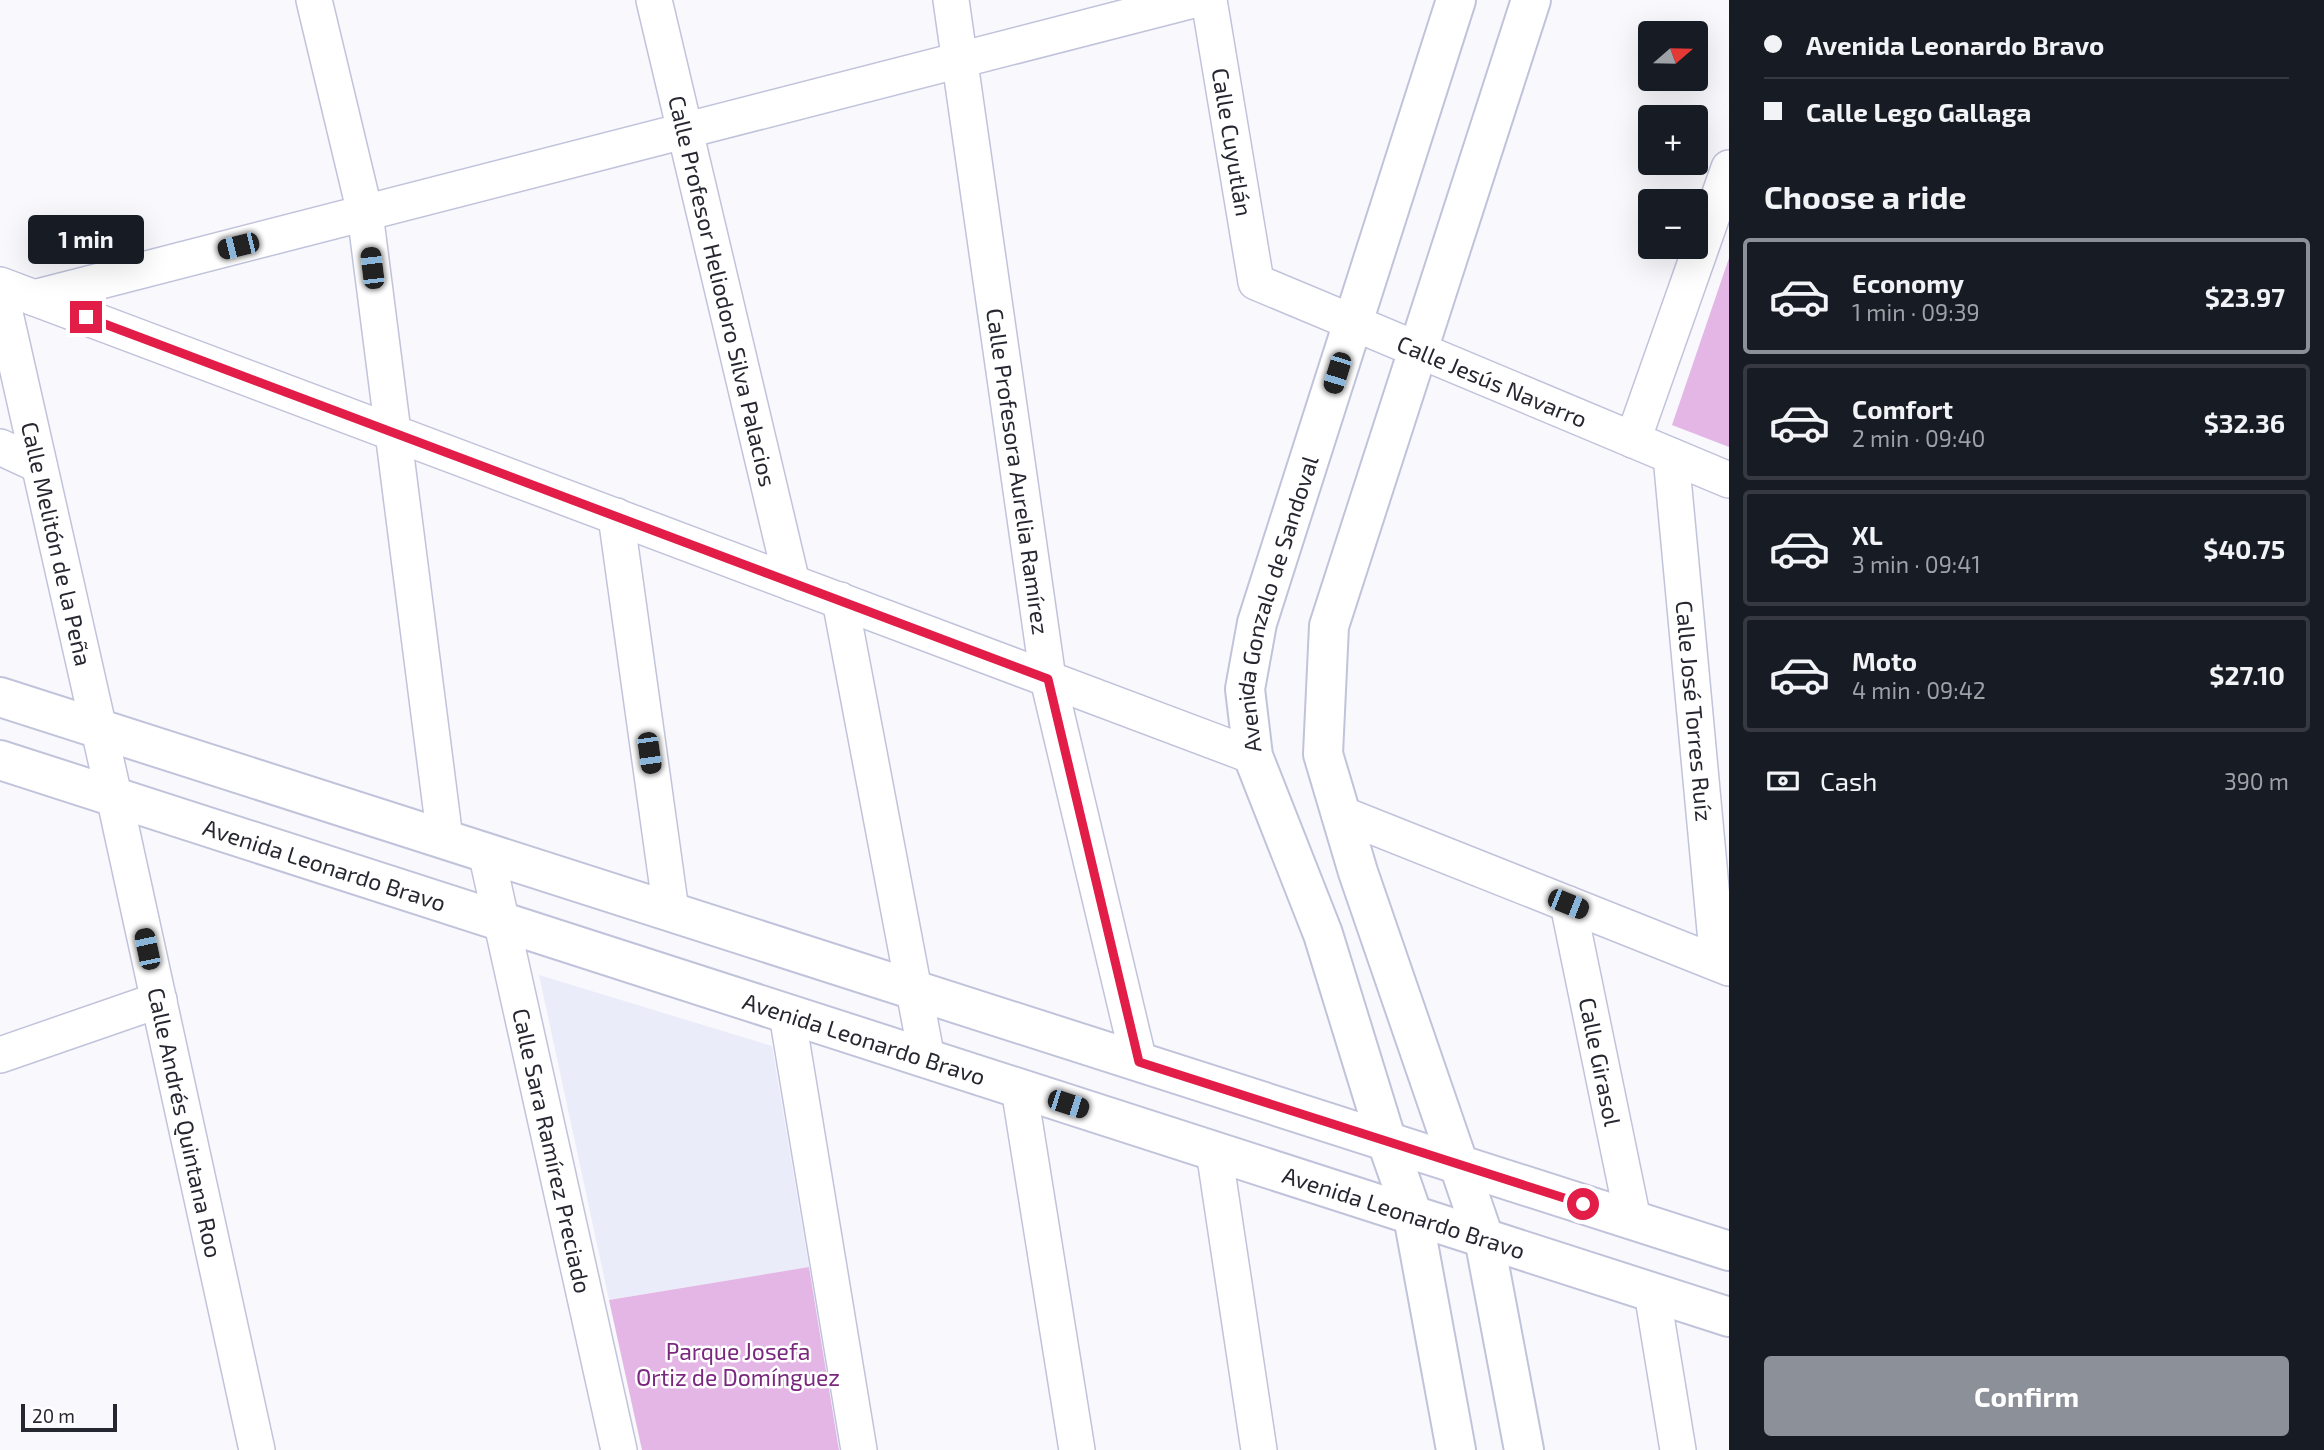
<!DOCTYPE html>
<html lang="en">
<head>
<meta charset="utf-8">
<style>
  :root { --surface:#171b24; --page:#20242c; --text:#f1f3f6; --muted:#9ea1a6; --line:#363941; --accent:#8c9099 }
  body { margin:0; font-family:"Exo 2",sans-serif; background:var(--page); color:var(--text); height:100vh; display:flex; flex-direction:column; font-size:26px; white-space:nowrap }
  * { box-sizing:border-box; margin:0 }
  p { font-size:23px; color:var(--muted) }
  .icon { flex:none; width:38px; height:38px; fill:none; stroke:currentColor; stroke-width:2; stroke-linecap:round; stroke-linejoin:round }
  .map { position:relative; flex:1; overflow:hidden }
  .side { display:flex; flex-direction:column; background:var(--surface); width:595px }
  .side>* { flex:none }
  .hud { display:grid; align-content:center; height:154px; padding:0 35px; background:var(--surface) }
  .needle { width:46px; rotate:70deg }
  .tools { position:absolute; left:1638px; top:21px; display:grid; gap:14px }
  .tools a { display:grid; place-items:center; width:70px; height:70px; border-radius:7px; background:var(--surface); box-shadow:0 7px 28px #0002; font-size:35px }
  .scale { position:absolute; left:21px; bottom:18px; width:96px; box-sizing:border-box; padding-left:7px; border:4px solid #262730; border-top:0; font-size:19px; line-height:24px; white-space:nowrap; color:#262730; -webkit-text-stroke:5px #fff; paint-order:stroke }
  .end { position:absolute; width:32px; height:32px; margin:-16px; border:9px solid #e11d48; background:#fff; box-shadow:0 0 0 4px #fff }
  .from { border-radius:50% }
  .bubble { position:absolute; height:49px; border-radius:7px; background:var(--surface); box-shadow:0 7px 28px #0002; font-size:23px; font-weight:700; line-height:49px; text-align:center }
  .car { position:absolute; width:21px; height:42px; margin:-21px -10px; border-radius:9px; box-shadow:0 0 5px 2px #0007; background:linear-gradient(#222 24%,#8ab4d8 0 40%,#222 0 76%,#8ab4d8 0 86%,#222 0) }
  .hud b { display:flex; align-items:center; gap:24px; height:66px; font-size:26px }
  .hud b+b { border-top:2px solid var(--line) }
  .hud i { width:18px; height:18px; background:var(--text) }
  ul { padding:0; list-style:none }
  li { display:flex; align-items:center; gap:21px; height:116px; margin:0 14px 10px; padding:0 21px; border:4px solid var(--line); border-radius:7px }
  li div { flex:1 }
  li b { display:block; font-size:26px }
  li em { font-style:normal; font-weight:700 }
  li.selected { border-color:var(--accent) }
  li>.icon { width:63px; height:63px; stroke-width:1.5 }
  h2 { padding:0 35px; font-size:32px; line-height:84px }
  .pay { display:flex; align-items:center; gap:18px; height:77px; padding:0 35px; font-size:26px }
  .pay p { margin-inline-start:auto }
  .primary-button { display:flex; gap:14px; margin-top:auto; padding:14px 35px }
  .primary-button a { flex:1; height:80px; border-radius:7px; background:var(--accent); color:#fff; font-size:28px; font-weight:700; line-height:80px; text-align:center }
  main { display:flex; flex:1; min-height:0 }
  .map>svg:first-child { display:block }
  .built { fill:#ebecf9 }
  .green { fill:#e3b6e5 }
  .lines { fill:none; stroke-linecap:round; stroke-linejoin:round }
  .street-casing { stroke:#c1c3db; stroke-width:38 }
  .secondary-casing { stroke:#c1c3db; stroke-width:42 }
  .street { stroke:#fff; stroke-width:35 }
  .secondary { stroke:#fff; stroke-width:38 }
  .route { stroke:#e11d48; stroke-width:9 }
  .labels { text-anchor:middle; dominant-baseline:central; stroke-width:5; stroke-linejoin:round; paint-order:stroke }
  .street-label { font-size:23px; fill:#262730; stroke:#fff }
  .park-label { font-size:23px; fill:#7a287f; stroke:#fff }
</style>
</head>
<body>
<main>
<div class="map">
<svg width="1729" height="1450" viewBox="0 0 1729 1450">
  <rect width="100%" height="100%" fill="#f8f8fd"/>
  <path class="built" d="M 539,975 L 772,1046 L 809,1267 L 609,1300 Z"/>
  <g class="green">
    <path d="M 1729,258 L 1729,447 L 1672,425 Z"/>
    <path d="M 809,1267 L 839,1450 L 642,1450 L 609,1300 Z"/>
  </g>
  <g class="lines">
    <defs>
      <g id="street">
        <path d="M 314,0 L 365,213 L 445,839"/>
        <path id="s1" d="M 654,0 L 792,583"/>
        <path id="s2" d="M 951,0 L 1048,679 L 1139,1062"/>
        <path id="s3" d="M 1209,0 L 1256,282 L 1729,480"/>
        <path d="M 0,285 L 1253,756"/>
        <path id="s4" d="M 0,291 L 114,796 L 257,1450"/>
        <path d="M 34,298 L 1193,0"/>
        <path d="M 1633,440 L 1729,168"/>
        <path d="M 0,447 L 39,465"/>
        <path id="s5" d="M 1671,456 L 1718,963"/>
        <path d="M 616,516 L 671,911"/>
        <path d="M 840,600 L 927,1059"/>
        <path d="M 1339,813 L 1729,968"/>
        <path id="s6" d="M 486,852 L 619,1450"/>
        <path id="s7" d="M 1568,904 L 1633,1220"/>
        <path d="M 787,1014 L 859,1450"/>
        <path d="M 0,1055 L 159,1000"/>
        <path d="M 1019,1088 L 1077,1450"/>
        <path d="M 1214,1151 L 1259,1450"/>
        <path d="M 1652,1292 L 1678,1450"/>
      </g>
      <g id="secondary">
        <path d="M 0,697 L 1729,1251"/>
        <path id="s8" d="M 0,760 L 1729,1317"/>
        <path id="s9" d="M 1456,1450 L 1413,1216 L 1387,1142 L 1323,934 L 1253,756 L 1245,689 L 1257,623 L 1456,0"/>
        <path d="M 1524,1450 L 1484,1238 L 1358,872 L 1323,754 L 1329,626 L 1531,0"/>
      </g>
    </defs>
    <use href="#street" class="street-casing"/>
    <use href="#secondary" class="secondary-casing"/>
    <use href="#street" class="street"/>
    <use href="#secondary" class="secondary"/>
  </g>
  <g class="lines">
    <path class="route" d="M 86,317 L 1048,679 L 1139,1062 L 1583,1204"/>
  </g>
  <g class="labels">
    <g class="street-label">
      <text stroke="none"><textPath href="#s3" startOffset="144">Calle Cuyutlán</textPath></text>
      <text stroke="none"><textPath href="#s1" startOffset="299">Calle Profesor Heliodoro Silva Palacios</textPath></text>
      <text stroke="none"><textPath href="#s3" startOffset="542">Calle Jesús Navarro</textPath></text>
      <text stroke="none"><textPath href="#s2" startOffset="476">Calle Profesora Aurelia Ramírez</textPath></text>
      <text stroke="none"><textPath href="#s4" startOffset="259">Calle Melitón de la Peña</textPath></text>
      <text stroke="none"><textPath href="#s9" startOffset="882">Avenida Gonzalo de Sandoval</textPath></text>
      <text stroke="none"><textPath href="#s5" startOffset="256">Calle José Torres Ruíz</textPath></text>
      <text stroke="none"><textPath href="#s8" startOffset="341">Avenida Leonardo Bravo</textPath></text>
      <text stroke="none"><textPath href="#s8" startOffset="908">Avenida Leonardo Bravo</textPath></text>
      <text stroke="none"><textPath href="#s7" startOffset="161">Calle Girasol</textPath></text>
      <text stroke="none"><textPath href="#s4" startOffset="852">Calle Andrés Quintana Roo</textPath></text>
      <text stroke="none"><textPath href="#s6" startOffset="306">Calle Sara Ramírez Preciado</textPath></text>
      <text stroke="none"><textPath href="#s8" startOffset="1475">Avenida Leonardo Bravo</textPath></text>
    </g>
    <g class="park-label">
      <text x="738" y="1351">Parque Josefa<tspan x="738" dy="26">Ortiz de Domínguez</tspan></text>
    </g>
  </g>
</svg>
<div class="tools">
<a><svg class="needle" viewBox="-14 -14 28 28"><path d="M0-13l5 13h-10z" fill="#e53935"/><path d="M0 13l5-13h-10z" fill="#9ea1a6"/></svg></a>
<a>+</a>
<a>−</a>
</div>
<div class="scale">20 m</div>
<i class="end from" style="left:1583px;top:1204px"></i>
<i class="end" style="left:86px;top:317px"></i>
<div class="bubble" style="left:28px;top:215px;width:116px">1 min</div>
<i class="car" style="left:238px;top:246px;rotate:256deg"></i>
<i class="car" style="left:372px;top:268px;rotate:353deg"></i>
<i class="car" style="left:1337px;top:373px;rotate:197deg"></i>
<i class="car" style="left:649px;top:753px;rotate:172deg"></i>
<i class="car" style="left:1568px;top:904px;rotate:112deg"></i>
<i class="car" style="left:147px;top:949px;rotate:348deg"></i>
<i class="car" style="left:1068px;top:1104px;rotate:108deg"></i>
</div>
<section class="side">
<div class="hud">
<b><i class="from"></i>Avenida Leonardo Bravo</b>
<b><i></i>Calle Lego Gallaga</b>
</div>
<h2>Choose a ride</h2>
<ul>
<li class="selected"><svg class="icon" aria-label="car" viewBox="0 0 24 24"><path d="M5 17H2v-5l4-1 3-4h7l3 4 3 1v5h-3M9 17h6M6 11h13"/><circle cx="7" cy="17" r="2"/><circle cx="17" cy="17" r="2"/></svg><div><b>Economy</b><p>1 min · 09:39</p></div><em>$23.97</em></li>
<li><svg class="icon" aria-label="car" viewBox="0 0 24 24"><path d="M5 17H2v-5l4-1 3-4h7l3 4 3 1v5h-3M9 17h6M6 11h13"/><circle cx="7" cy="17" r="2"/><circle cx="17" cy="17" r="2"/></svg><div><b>Comfort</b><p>2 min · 09:40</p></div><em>$32.36</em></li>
<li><svg class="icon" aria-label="car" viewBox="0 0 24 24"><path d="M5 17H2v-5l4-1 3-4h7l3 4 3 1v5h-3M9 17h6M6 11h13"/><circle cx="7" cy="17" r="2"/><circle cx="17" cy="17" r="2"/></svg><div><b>XL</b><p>3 min · 09:41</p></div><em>$40.75</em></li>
<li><svg class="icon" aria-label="car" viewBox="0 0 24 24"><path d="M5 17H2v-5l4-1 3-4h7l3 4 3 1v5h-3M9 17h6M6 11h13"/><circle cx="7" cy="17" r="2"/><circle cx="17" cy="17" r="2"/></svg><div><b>Moto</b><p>4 min · 09:42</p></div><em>$27.10</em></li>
</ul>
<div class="pay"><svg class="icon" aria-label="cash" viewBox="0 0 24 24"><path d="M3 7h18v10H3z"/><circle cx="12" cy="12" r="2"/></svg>Cash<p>390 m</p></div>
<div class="primary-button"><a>Confirm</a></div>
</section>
</main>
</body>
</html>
